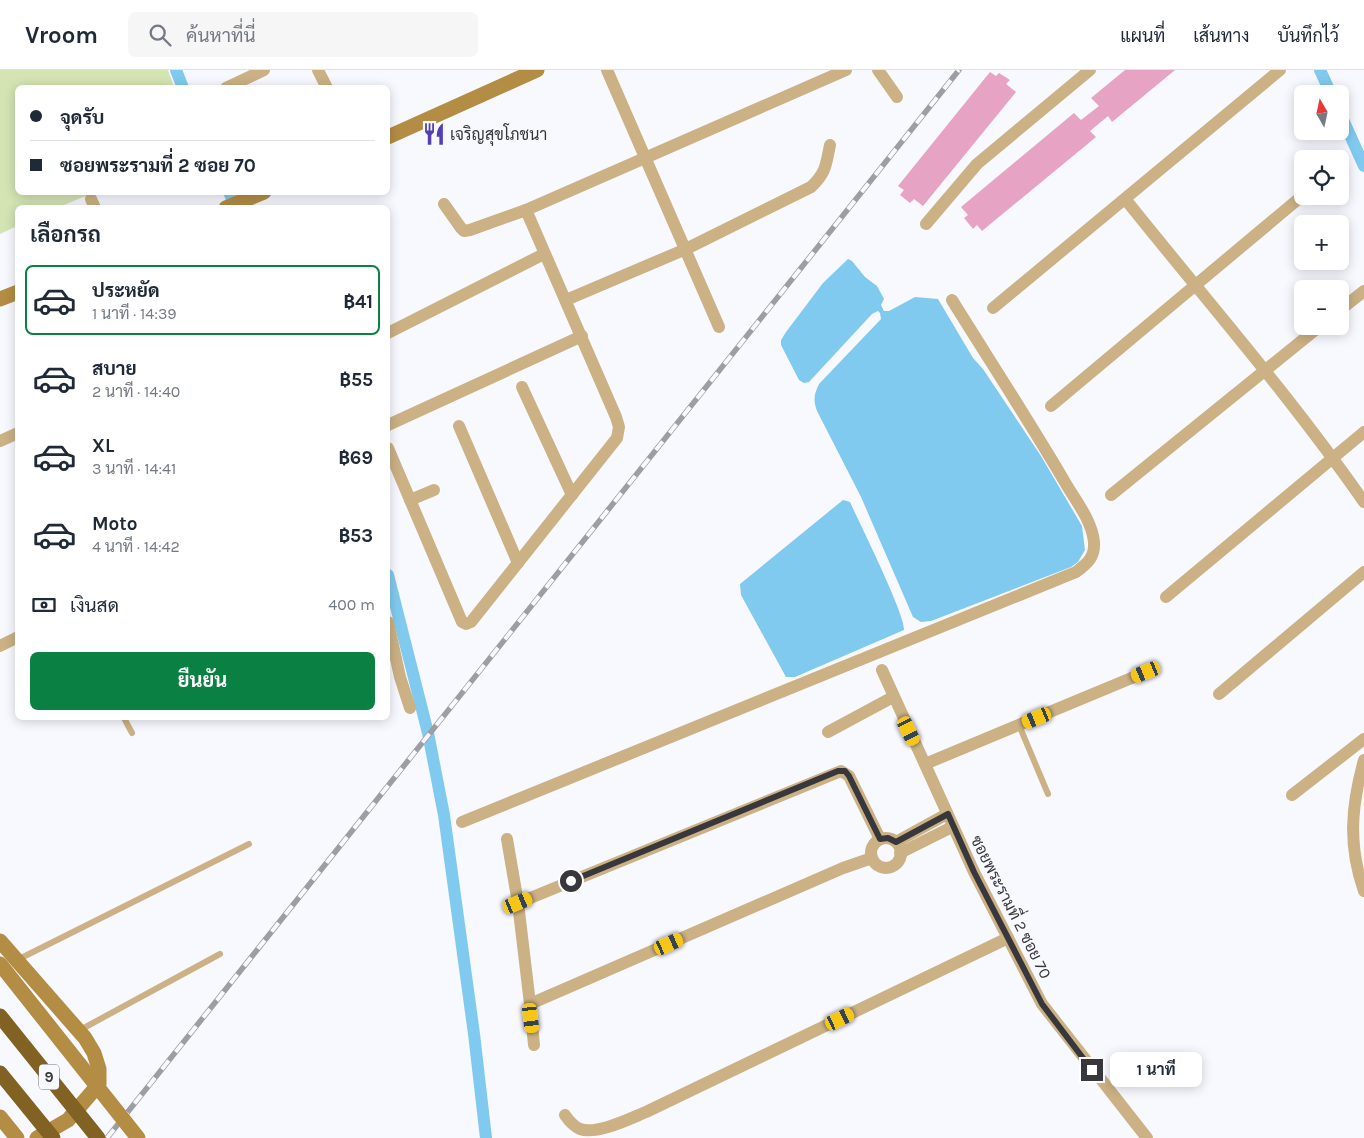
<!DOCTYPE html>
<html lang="th">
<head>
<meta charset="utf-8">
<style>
  :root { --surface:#fff; --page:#f6f6f7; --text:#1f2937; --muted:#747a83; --line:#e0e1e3; --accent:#0b8043 }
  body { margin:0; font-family:Karla,Sarabun,sans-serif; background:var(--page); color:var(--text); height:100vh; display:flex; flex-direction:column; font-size:19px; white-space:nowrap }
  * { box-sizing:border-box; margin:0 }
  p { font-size:16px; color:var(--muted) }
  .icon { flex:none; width:28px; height:28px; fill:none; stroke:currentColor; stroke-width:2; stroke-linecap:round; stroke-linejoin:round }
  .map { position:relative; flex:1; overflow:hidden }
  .side { position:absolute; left:15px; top:135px; width:375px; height:515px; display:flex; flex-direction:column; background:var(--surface); border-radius:8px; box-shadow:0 2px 12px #0003 }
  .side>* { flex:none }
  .top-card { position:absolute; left:15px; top:15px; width:375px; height:110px; border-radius:8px; box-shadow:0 2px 12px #0003; display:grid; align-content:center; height:110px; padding:0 15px; background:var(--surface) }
  .needle { width:32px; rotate:351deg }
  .tools { position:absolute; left:1294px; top:15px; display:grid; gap:10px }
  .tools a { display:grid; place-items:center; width:55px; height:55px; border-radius:8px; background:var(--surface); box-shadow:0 2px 12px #0003; font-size:25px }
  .end { position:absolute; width:22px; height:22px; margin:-11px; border:6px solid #38373b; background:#fff; box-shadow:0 0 0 2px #fff }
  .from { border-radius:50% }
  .bubble { position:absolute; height:35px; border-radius:8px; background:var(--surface); box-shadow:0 2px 12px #0003; font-size:16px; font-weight:700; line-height:35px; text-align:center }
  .car { position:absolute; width:15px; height:30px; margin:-15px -8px; border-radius:6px; box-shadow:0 0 4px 1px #0007; background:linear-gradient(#f5c518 24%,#345 0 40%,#f5c518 0 76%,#345 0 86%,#f5c518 0) }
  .top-card b { display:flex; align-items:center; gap:18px; height:48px; font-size:19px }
  .top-card b+b { border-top:1px solid var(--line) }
  .top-card i { width:12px; height:12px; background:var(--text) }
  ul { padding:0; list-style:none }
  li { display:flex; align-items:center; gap:15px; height:70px; margin:0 10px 8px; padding:0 5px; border:2px solid transparent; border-radius:8px }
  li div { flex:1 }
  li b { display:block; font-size:19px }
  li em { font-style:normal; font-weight:700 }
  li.on { border-color:var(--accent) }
  li>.icon { width:45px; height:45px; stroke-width:1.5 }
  h2 { padding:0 15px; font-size:22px; line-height:60px }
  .pay { display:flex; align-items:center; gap:12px; height:55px; padding:0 15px; font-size:19px }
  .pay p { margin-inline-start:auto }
  .button { display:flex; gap:10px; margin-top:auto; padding:10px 15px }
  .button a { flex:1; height:58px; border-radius:8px; background:var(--accent); color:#fff; font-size:20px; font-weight:700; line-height:58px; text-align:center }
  header { display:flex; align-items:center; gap:30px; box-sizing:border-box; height:70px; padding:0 25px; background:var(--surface); border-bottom:1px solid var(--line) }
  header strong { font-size:24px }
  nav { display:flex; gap:28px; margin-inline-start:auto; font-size:18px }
  .search { width:350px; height:45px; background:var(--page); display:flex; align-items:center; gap:12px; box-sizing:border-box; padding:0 18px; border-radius:8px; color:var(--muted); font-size:19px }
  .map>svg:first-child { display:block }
  .green { fill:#d4e4b3 }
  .water { fill:#80caef }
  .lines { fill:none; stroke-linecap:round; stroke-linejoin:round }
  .canal { stroke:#80caef; stroke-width:12 }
  .building { fill:#e7a3c3 }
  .lane { stroke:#cbb184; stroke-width:6 }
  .street { stroke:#cbb184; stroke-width:12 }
  .secondary { stroke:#b48d44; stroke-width:15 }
  .rail-casing { stroke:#9e9da3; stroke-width:5.5 }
  .rail { stroke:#f8f8ff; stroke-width:4; stroke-dasharray:11; stroke-linecap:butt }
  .secondary-bridge { stroke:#b48d44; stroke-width:15 }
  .highway-bridge { stroke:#826222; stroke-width:15 }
  .route { stroke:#38373b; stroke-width:6 }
  .labels { text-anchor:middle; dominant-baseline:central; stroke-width:5; stroke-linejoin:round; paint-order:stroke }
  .shield { fill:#f8f8ff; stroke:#727176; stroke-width:1 }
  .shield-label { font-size:15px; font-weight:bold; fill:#38373b }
  .poi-label { font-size:16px; fill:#38373b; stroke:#f8f8ff; text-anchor:start }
  .street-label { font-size:16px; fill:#38373b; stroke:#f8f8ff }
</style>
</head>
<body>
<header>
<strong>Vroom</strong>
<div class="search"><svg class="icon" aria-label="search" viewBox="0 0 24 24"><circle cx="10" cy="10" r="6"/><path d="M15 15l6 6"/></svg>ค้นหาที่นี่</div>
<nav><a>แผนที่</a><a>เส้นทาง</a><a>บันทึกไว้</a></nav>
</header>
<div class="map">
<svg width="1364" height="1068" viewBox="0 0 1364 1068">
  <rect width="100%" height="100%" fill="#f8f8ff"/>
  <path class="green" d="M 0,0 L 168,0 L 174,17 L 18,18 L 18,122 L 93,123 L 59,137 L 18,138 L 17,156 L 0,164 Z"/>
  <g class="water">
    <path d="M 848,189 L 852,191 L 865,207 L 877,216 L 884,229 L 881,235 L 884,241 L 889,241 L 915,227 L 938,229 L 973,288 L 983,299 L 1041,386 L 1082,456 L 1085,480 L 1078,492 L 1071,497 L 931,551 L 921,552 L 913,547 L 861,427 L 817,341 C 813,330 814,324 819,314 L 881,249 L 880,243 L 878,241 L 872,244 L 809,312 L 804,313 L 799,310 L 781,275 L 781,270 L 786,262 L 823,213 Z"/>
    <path d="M 843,430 L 850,432 C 859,452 906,546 904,560 L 795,607 L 786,607 L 741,525 L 740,514 Z"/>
  </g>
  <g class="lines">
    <g class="canal">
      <path d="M 176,0 L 183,18"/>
      <path d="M 1320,0 L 1331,24"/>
      <path d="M 1340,43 L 1364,96"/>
      <path d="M 229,122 L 236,138"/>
      <path d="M 388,505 L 428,663 L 444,745 L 474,964 L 486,1068"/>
    </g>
  </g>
  <g class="building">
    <path d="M 1125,0 L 1175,0 L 1112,52 L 1108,46 L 1090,61 L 1096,67 L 982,161 L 977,155 L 973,159 L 964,148 L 968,145 L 961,137 L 1074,43 L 1081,50 L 1099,36 L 1091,28 Z"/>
    <path d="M 990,2 L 996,6 L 999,3 L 1010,10 L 1006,14 L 1016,22 L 923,136 L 914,129 L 910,133 L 900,125 L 904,120 L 898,116 Z"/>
  </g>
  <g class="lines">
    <g class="lane">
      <path d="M 124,648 L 132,663"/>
      <path d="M 1019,655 L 1048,724"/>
      <path d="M 17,890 L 249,774"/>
      <path d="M 80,960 L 220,884"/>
    </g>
    <g class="street">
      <path d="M 318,0 L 327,18"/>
      <path d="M 607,0 L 719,257"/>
      <path d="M 878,0 L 897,27"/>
      <path d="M 226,18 L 264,0"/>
      <path d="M 1340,94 L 1342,92"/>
      <path d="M 91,129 L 95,138"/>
      <path d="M 1126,130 C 1206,230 1291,327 1364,432"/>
      <path d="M 444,134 L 461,158 L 464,161 L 470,160 L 526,140 L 846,0"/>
      <path d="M 926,154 L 977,94 L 1090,0"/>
      <path d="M 566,230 L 686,179 L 811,117 C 826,103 826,95 830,75"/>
      <path d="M 993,238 L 1280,0"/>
      <path d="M 1340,240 L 1364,221"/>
      <path d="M 388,263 L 544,184"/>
      <path d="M 522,317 L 572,425"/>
      <path d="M 1051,336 L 1302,126"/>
      <path d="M 388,355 L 582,266"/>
      <path d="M 459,356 L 518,493"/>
      <path d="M 0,371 L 18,363"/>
      <path d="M 388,378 L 462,552 L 466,554 L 471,552 L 617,368 L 619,357 L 616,347 L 526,140"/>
      <path d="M 1111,425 L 1320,256"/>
      <path d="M 410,430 L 434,420"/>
      <path d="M 1166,527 L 1364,362"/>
      <path d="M 388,552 L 400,607 L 410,638"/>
      <path d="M 0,576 L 18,567"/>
      <path d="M 882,600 L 974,802 L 1042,934 L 1147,1068"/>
      <path d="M 1219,624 L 1364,502"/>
      <path d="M 828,662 L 893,627"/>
      <path d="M 1364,690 C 1351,737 1348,775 1364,821"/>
      <path d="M 925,694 L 1146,602"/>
      <path d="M 1292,725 L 1364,669"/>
      <path d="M 462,752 L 1076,502 C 1088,493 1095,487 1094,472 C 1092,451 1076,431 1066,414 C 1029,351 990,291 952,230"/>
      <circle cx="886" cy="783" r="15"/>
      <path d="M 507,769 L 518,833"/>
      <path d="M 896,772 L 947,744"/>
      <path d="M 900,783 L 952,757"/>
      <path d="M 872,788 L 843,798 L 530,934 L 518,833 L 841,701 L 849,706 L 880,769"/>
      <path d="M 530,934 L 534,975"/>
      <path d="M 565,1045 C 569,1051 573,1056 580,1059 C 597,1065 629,1049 646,1042 L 1008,868"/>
    </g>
    <g class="secondary">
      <path d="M 388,67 L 537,0"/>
      <path d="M 226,138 L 264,122"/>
      <path d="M 0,229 L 18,222"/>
      <path d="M 0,871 L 85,968 L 94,983 L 99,999 L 99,1014 L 68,1050 L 37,1068"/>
      <path d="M 0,1047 L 17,1068"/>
    </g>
    <defs>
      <path id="rail" d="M 107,1068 L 959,0"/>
    </defs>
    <use href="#rail" class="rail-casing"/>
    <use href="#rail" class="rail"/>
    <path class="secondary-bridge" d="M 0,894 L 138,1068"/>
    <g class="highway-bridge">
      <path d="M 0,946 L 98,1068"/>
      <path d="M 0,1003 L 53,1068"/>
    </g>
  </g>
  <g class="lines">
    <path class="route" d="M 571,811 L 838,701 L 845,701 L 849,706 L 880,769 L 888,768 L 896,772 L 948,744 L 974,802 L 1042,934 L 1092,1000"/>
  </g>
  <defs>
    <symbol id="restaurant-bare" viewBox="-9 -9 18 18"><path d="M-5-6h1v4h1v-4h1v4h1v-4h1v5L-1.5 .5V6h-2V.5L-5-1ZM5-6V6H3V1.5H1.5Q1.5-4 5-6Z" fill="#523fb7" stroke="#f8f8ff" stroke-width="2.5" paint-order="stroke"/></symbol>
  </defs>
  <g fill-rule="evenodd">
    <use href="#restaurant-bare" x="418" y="48" width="32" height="32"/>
  </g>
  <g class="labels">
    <rect class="shield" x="39" y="994.5" width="20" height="25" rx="4"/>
    <g class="shield-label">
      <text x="49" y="1007">9</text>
    </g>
    <g class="poi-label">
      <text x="450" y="64">เจริญสุขโภชนา</text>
    </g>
    <g class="street-label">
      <text transform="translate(1011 837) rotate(63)">ซอยพระรามที่ 2 ซอย 70</text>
    </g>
  </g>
</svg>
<div class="tools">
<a><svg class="needle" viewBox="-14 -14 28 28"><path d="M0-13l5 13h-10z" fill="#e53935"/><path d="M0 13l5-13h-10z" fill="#747a83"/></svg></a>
<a><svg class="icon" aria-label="locate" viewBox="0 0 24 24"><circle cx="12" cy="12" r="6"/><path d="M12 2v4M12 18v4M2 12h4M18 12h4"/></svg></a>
<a>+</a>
<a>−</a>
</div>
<i class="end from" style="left:571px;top:811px"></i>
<i class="end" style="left:1092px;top:1000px"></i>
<div class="bubble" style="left:1110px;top:982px;width:92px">1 นาที</div>
<i class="car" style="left:1146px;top:602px;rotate:248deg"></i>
<i class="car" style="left:1037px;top:648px;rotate:248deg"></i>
<i class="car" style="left:909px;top:661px;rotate:154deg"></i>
<i class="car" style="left:518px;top:833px;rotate:68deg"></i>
<i class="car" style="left:669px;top:874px;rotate:66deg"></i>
<i class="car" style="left:531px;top:948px;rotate:173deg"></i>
<i class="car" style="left:840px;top:949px;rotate:64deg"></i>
<div class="top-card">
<b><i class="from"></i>จุดรับ</b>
<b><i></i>ซอยพระรามที่ 2 ซอย 70</b>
</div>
<section class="side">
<h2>เลือกรถ</h2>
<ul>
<li class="on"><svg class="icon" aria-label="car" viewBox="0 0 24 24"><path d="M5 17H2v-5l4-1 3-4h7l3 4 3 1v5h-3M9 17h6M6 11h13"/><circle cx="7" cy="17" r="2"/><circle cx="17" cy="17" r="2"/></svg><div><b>ประหยัด</b><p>1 นาที · 14:39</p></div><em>฿41</em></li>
<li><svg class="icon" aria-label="car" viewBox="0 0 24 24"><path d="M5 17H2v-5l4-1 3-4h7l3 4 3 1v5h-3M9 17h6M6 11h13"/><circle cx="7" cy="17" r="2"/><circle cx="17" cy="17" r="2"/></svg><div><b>สบาย</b><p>2 นาที · 14:40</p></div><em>฿55</em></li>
<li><svg class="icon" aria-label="car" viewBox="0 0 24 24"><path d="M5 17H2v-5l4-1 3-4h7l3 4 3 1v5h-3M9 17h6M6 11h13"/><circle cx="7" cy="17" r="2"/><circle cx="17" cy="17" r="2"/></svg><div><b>XL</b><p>3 นาที · 14:41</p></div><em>฿69</em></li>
<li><svg class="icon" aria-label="car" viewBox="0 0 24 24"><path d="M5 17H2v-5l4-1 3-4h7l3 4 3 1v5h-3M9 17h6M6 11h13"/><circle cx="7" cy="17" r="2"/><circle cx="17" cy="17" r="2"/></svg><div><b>Moto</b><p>4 นาที · 14:42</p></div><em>฿53</em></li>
</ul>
<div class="pay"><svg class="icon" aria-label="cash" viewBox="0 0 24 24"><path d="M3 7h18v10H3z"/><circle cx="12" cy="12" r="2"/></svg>เงินสด<p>400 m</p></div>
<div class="button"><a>ยืนยัน</a></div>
</section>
</div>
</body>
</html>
